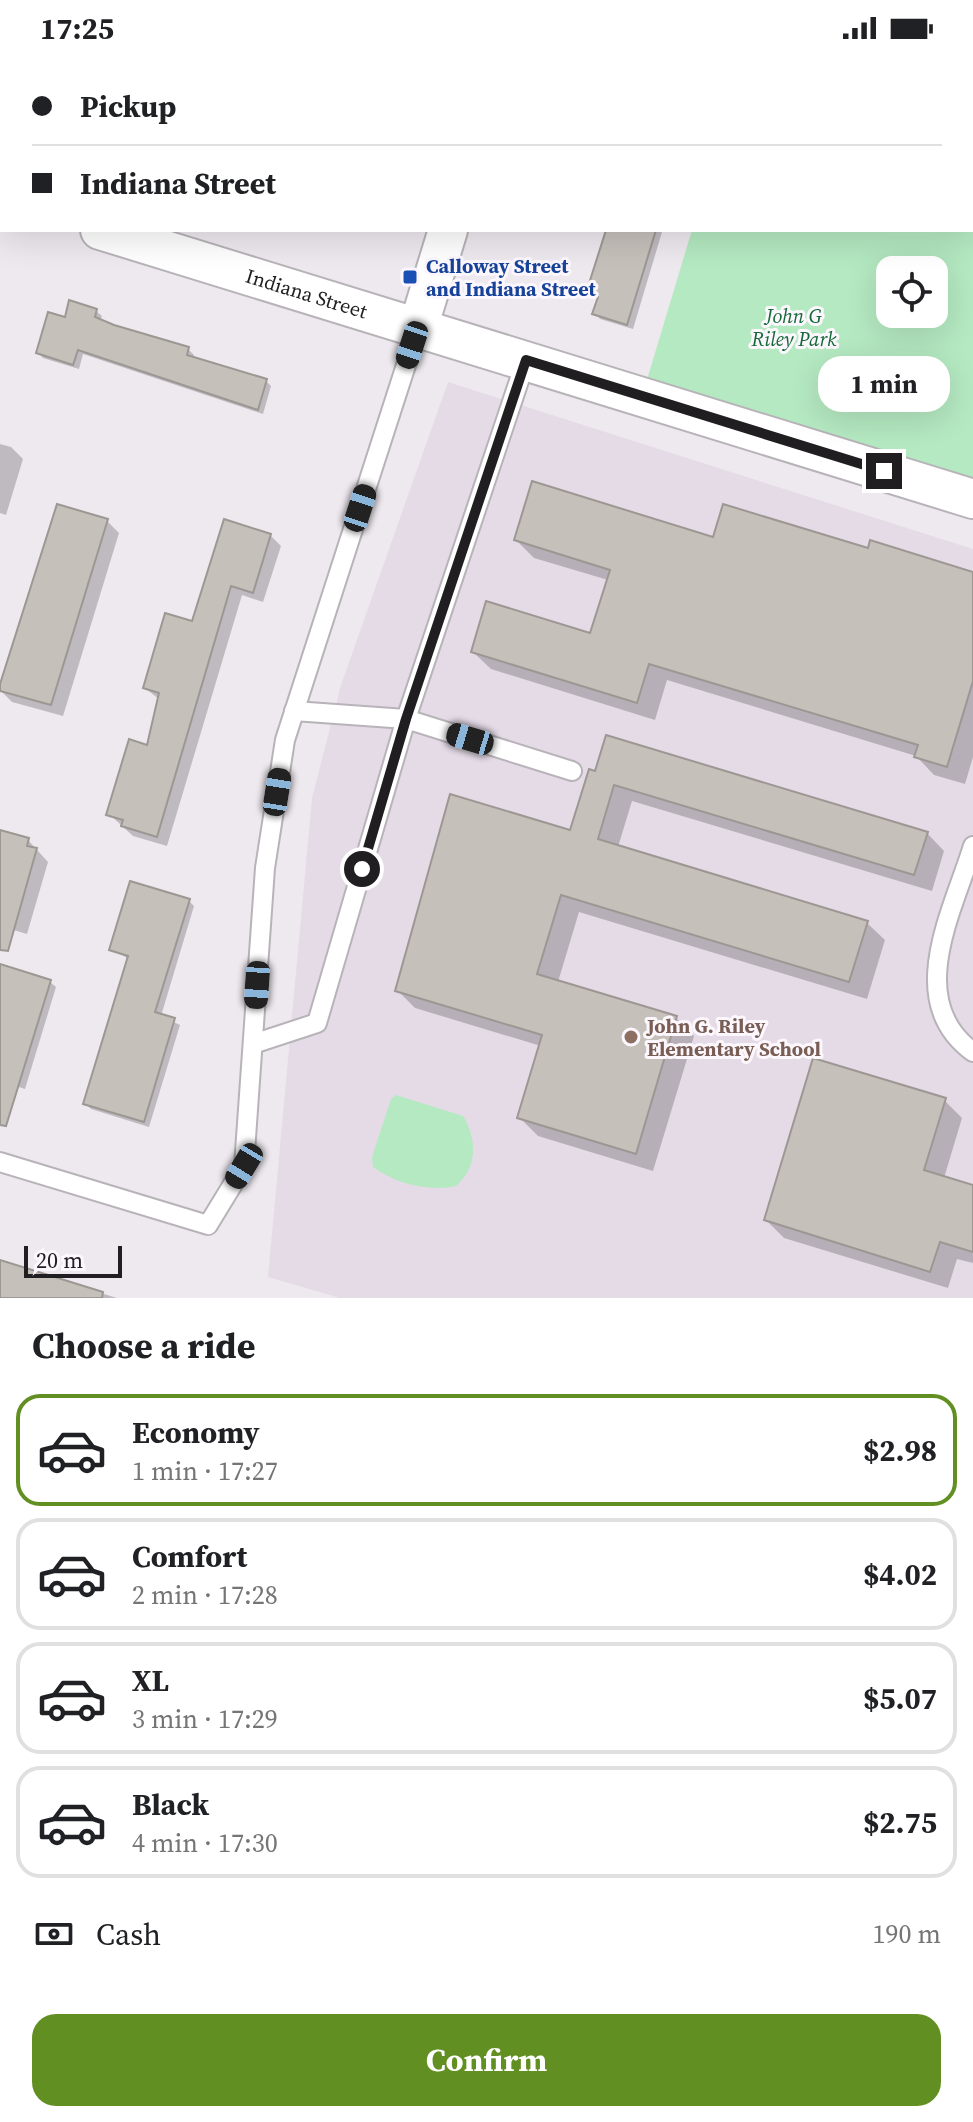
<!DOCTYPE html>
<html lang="en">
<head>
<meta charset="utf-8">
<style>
  :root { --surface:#fff; --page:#f6f6f6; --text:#202124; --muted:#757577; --line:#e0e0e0; --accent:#628f21 }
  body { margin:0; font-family:"Source Serif 4",serif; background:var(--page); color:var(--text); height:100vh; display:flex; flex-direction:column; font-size:30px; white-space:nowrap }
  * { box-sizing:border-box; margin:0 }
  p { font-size:26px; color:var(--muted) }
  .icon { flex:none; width:44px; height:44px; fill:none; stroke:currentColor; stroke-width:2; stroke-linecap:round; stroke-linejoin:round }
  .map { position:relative; height:1242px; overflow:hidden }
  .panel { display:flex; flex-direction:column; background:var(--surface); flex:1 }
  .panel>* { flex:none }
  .banner { position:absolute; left:0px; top:0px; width:974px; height:176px; box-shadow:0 8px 32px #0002; display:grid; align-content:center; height:176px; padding:0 32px; background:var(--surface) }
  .fabs { position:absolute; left:876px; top:200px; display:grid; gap:16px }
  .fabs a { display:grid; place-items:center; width:72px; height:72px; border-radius:16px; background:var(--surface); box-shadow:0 8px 32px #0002; font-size:40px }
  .scale { position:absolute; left:24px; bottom:20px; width:98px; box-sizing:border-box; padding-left:8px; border:4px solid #201e20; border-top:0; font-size:22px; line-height:28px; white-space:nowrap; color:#201e20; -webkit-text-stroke:6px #fcf7fd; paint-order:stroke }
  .end { position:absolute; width:36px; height:36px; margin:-18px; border:10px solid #201e20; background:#fff; box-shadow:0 0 0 4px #fff }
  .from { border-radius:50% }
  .bubble { position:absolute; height:56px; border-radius:24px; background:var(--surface); box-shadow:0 8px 32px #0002; font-size:26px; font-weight:700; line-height:56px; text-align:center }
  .car { position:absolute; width:24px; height:48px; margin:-24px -12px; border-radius:10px; box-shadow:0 0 6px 2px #0007; background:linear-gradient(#222 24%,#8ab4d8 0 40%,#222 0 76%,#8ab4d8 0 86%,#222 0) }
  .banner b { display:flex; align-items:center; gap:28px; height:76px; font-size:30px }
  .banner b+b { border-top:2px solid var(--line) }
  .banner i { width:20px; height:20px; background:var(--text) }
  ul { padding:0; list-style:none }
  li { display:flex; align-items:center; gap:24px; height:112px; margin:0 16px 12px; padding:0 16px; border:4px solid var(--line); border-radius:24px }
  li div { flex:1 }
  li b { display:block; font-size:30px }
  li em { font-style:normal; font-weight:700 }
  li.on { border-color:var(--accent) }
  li>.icon { width:72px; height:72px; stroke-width:1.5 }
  h2 { padding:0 32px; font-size:36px; line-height:96px }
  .pay { display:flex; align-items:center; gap:20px; height:88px; padding:0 32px; font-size:30px }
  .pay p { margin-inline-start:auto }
  .primary-button { display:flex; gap:16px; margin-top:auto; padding:16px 32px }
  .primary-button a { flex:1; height:92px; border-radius:24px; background:var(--accent); color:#fff; font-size:32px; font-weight:700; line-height:92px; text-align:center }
  .status { display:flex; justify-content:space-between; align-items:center; height:56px; padding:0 40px; background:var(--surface); direction:ltr }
  .status svg { height:22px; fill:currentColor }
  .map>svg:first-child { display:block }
  .built { fill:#e5dbe7 }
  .green { fill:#b4e9c1; fill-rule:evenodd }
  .shadow { fill:#0003 }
  .building { fill:#c6c0bb; stroke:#9d9793; stroke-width:2 }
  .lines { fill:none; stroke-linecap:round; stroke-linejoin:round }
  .service-casing { stroke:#b8b3b9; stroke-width:22 }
  .minor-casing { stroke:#b8b3b9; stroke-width:42 }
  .service { stroke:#fff; stroke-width:18 }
  .minor { stroke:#fff; stroke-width:38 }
  .route { stroke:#201e20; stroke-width:10 }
  .transit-dot { fill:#1a4fb4; stroke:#fcf7fd; stroke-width:3 }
  .education-dot { fill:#8d6e63; stroke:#fcf7fd; stroke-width:3 }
  .labels { text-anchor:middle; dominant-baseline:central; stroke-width:6; stroke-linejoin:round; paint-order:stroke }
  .transit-label { font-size:20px; font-weight:bold; fill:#164399; stroke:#fcf7fd; text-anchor:start }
  .street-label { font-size:20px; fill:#201e20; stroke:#fcf7fd }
  .park-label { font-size:20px; font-style:italic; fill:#156938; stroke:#fcf7fd }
  .education-label { font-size:20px; font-weight:bold; fill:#785e54; stroke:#fcf7fd; text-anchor:start }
</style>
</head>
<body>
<div class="status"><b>17:25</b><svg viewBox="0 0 49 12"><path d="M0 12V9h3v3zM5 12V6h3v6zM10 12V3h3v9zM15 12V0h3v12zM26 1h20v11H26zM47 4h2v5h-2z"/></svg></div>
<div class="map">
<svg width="973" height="1242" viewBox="0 0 973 1242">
  <rect width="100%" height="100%" fill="#eee9ef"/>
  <path class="built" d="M 448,326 L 973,493 L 973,1242 L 340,1242 L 268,1221 L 312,742 L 341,629 Z"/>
  <g class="green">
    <path d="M 744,0 L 973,0 L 973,434 L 646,327 L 692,174 L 972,174 L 972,2 ZM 890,214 L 934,214 L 934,258 L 890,258 Z"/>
    <path d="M 396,1039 L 463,1060 C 477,1083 478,1111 456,1130 C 429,1136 396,1128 373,1111 L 372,1101 L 391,1043 Z"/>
  </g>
  <g class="shadow">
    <path d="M 371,0 L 418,0 L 418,2 Z"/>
    <path d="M 600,0 L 695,0 L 599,2 Z"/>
    <path d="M 608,174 L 662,176 L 633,273 L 600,263 L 595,257 L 599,244 L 589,237 Z"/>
    <path d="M 96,255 L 102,260 L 100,265 L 188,293 L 194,299 L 193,303 L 266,325 L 271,330 L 263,358 L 83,298 L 79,313 L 43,302 L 38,296 L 66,263 Z"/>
    <path d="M 0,388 L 11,391 L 23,403 L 6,459 L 0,457 Z"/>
    <path d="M 107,465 L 119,477 L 63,660 L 12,646 L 0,634 Z"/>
    <path d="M 270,479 L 281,490 L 263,546 L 242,539 L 167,790 L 133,780 L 109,758 L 148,691 L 160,644 L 145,632 L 194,568 Z"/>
    <path d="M 516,484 L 714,484 L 869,494 L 973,518 L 973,701 L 965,728 L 934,719 L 916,700 L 667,624 L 655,664 L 491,613 L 473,596 L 592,579 L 608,524 L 534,502 Z"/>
    <path d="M 590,716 L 927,777 L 944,795 L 932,835 L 632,745 L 618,791 L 867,867 L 885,884 L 867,943 L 579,856 L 558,926 L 676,962 L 694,980 L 653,1115 L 538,1080 L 520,1062 L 541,990 L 415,952 L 397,934 L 572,777 Z"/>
    <path d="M 0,776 L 28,784 L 48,806 L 27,878 L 0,870 Z"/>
    <path d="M 189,845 L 194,850 L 161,960 L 180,969 L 149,1071 L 91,1053 L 85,1047 L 129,903 L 112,893 Z"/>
    <path d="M 0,910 L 50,926 L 56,931 L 25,1033 L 0,1025 Z"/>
    <path d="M 944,1044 L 962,1062 L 944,1122 L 973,1131 L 973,1207 L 957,1203 L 948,1232 L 784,1182 L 766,1164 Z"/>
    <path d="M 0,1206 L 117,1242 L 0,1242 Z"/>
  </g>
  <g class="building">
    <path d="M 606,174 L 656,174 L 627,269 L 592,258 L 598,241 L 586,237 Z"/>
    <path d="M 69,244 L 97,253 L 95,261 L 114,269 L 189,291 L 187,299 L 267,323 L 258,354 L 78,294 L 73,309 L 36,297 L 48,256 L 65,261 Z"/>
    <path d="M 532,425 L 713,481 L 723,448 L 868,492 L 870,484 L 973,516 L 973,625 L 947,711 L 914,701 L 918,689 L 649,608 L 637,647 L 471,596 L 486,545 L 590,577 L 610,514 L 514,484 Z"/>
    <path d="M 57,448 L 108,463 L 51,649 L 0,635 L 0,628 Z"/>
    <path d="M 224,463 L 271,478 L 253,537 L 231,530 L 157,781 L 121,770 L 123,764 L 106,759 L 129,683 L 147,689 L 159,637 L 143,632 L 165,557 L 192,565 Z"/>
    <path d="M 606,679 L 928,776 L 914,819 L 614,729 L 598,783 L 868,865 L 849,926 L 561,839 L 537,918 L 677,960 L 636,1098 L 517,1062 L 542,979 L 395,935 L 450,738 L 570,774 L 589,713 L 595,715 Z"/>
    <path d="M 0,774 L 29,782 L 27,790 L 37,792 L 8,895 L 0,894 Z"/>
    <path d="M 130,825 L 190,843 L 155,956 L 175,962 L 144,1066 L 83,1048 L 128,900 L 109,894 Z"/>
    <path d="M 0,908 L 51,924 L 6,1070 L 0,1069 Z"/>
    <path d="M 813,1002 L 946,1042 L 924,1114 L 973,1129 L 973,1196 L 940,1186 L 930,1216 L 764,1164 Z"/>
    <path d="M 0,1204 L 103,1236 L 102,1242 L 0,1242 Z"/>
  </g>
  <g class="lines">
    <defs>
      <g id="service">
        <path d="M 294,655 L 406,663 L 572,715"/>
        <path d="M 973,790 C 953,855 903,945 973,996"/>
        <path d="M 253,988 L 317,967 L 406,663 L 526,304"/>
        <path d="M 0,1106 L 208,1169 L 244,1110 L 265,812 L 285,684 L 418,272"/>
      </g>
      <g id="minor">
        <path d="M 499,2 L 500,0"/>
        <path d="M 0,143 L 2,144"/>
        <path id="s1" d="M 100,174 L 973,443"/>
        <path d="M 418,272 L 448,174"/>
      </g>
    </defs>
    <use href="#service" class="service-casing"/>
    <use href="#minor" class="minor-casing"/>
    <use href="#service" class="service"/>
    <use href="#minor" class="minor"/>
  </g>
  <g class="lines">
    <path class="route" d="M 362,813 L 406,663 L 526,304 L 884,415"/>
  </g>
  <rect class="transit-dot" x="402" y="213" width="16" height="16" rx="4"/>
  <circle class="education-dot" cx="631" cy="981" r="8"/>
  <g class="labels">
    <g class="transit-label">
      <text x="426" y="210">Calloway Street<tspan x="426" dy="23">and Indiana Street</tspan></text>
    </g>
    <g class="street-label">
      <text stroke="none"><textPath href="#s1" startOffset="216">Indiana Street</textPath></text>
    </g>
    <g class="park-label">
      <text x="794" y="260">John G<tspan x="794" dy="23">Riley Park</tspan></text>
    </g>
    <g class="education-label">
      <text x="647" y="970">John G. Riley<tspan x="647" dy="23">Elementary School</tspan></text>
    </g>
  </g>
</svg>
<div class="fabs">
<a><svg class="icon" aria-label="locate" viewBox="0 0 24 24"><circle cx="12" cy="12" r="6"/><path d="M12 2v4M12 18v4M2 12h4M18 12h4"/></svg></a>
</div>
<div class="scale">20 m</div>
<i class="end from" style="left:362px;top:813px"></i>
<i class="end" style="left:884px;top:415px"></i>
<div class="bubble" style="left:818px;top:300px;width:132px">1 min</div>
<i class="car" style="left:412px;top:289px;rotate:198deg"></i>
<i class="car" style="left:360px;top:452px;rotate:18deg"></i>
<i class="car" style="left:470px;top:683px;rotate:287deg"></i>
<i class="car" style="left:277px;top:736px;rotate:9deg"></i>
<i class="car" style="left:257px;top:929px;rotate:184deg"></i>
<i class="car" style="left:244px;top:1110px;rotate:211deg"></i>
<div class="banner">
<b><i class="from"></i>Pickup</b>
<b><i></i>Indiana Street</b>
</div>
</div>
<section class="panel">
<h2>Choose a ride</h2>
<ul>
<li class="on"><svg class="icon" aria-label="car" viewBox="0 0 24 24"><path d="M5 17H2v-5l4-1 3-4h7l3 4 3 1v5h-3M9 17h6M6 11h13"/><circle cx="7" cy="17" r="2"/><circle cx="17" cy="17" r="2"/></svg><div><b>Economy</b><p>1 min · 17:27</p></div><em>$2.98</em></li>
<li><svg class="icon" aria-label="car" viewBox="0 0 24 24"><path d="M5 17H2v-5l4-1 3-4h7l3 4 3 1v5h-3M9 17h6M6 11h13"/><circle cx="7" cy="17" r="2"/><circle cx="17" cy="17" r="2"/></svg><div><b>Comfort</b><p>2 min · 17:28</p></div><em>$4.02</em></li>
<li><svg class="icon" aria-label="car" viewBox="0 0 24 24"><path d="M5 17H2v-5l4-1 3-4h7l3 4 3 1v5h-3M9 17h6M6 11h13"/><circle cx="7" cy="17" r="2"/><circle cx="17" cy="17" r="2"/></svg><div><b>XL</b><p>3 min · 17:29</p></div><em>$5.07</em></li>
<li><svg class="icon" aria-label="car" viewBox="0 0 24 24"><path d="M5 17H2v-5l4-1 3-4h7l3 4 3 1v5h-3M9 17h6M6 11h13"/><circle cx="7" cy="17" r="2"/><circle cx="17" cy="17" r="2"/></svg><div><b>Black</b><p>4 min · 17:30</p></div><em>$2.75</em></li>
</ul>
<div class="pay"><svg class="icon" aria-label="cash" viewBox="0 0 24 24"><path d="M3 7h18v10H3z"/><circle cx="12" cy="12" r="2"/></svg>Cash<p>190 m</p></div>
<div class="primary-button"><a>Confirm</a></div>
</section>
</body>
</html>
